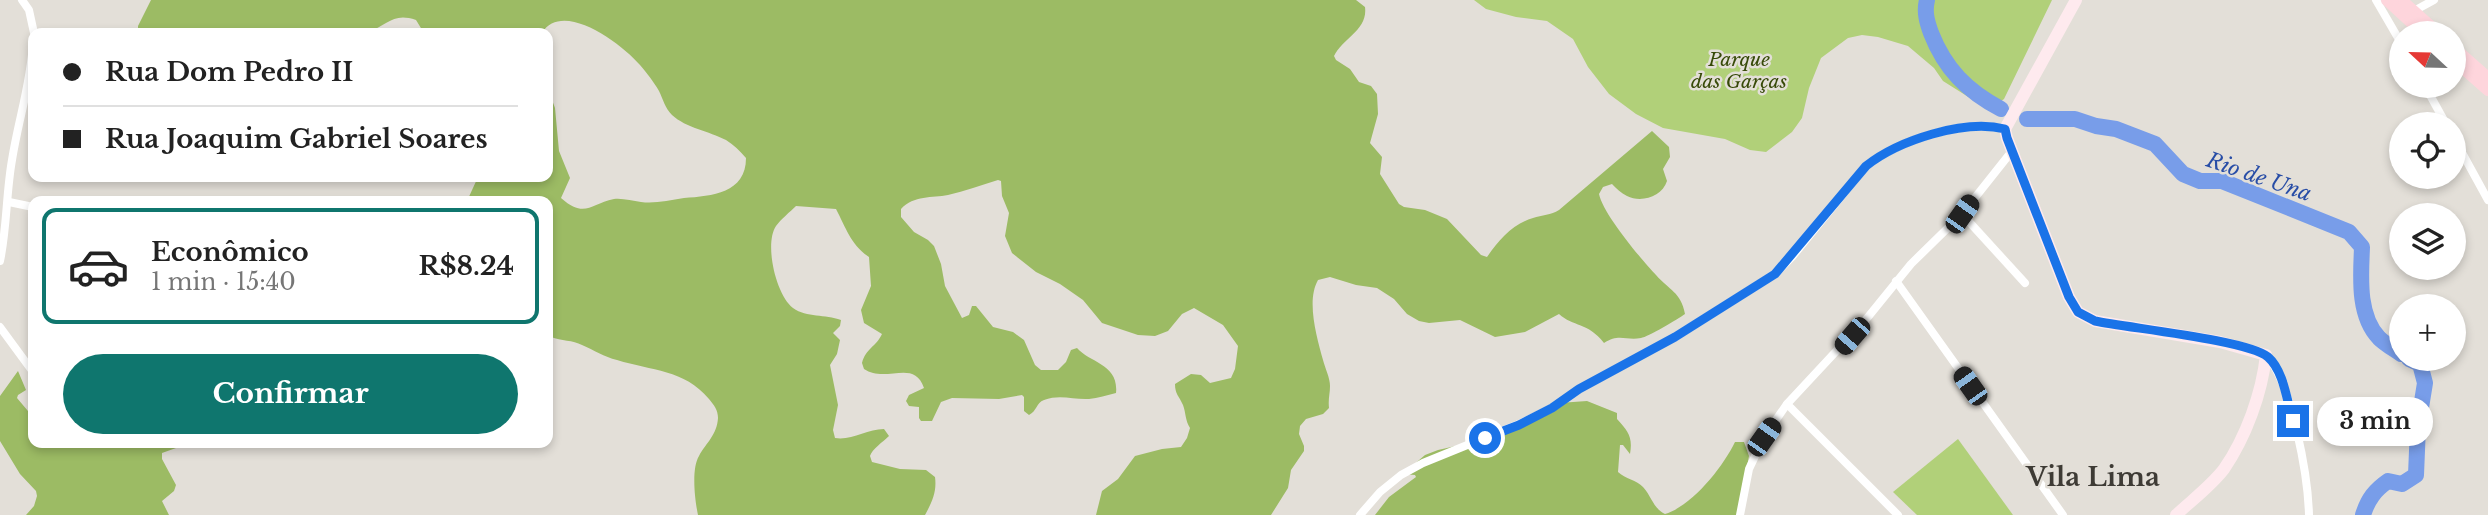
<!DOCTYPE html>
<html lang="pt">
<head>
<meta charset="utf-8">
<style>
  :root { --surface:#fff; --page:#f6f6f6; --text:#222; --muted:#767676; --line:#e0e0e0; --accent:#0f766e }
  body { margin:0; font-family:"Libre Baskerville",serif; background:var(--page); color:var(--text); height:100vh; display:flex; flex-direction:column; font-size:26px; white-space:nowrap }
  * { box-sizing:border-box; margin:0 }
  p { font-size:23px; color:var(--muted) }
  .icon { flex:none; width:38px; height:38px; fill:none; stroke:currentColor; stroke-width:2; stroke-linecap:round; stroke-linejoin:round }
  .map { position:relative; flex:1; overflow:hidden }
  .details { position:absolute; left:28px; top:196px; width:525px; height:252px; display:flex; flex-direction:column; background:var(--surface); border-radius:14px; box-shadow:0 4px 10px #0003 }
  .details>* { flex:none }
  .hud { position:absolute; left:28px; top:28px; width:525px; height:154px; border-radius:14px; box-shadow:0 4px 10px #0003; display:grid; align-content:center; height:154px; padding:0 35px; background:var(--surface) }
  .needle { width:46px; rotate:292deg }
  .fabs { position:absolute; left:2389px; top:21px; display:grid; gap:14px }
  .fabs a { display:grid; place-items:center; width:77px; height:77px; border-radius:50%; background:var(--surface); box-shadow:0 4px 10px #0003; font-size:35px }
  .end { position:absolute; width:32px; height:32px; margin:-16px; border:9px solid #1a73e8; background:#fff; box-shadow:0 0 0 4px #fff }
  .from { border-radius:50% }
  .bubble { position:absolute; height:49px; border-radius:24px; background:var(--surface); box-shadow:0 4px 10px #0003; font-size:23px; font-weight:800; line-height:49px; text-align:center }
  .car { position:absolute; width:21px; height:42px; margin:-21px -10px; border-radius:9px; box-shadow:0 0 5px 2px #0007; background:linear-gradient(#222 24%,#8ab4d8 0 40%,#222 0 76%,#8ab4d8 0 86%,#222 0) }
  .hud b { display:flex; align-items:center; gap:24px; height:66px; font-size:26px }
  .hud b+b { border-top:2px solid var(--line) }
  .hud i { width:18px; height:18px; background:var(--text) }
  ul { padding:12px 0 0; list-style:none }
  li { display:flex; align-items:center; gap:21px; height:116px; margin:0 14px 10px; padding:0 21px; border:4px solid var(--line); border-radius:14px }
  li div { flex:1 }
  li b { display:block; font-size:26px }
  li em { font-style:normal; font-weight:800 }
  li.on { border-color:var(--accent) }
  li>.icon { width:63px; height:63px; stroke-width:1.5 }
  .primary-button { display:flex; gap:14px; margin-top:auto; padding:14px 35px }
  .primary-button a { flex:1; height:80px; border-radius:42px; background:var(--accent); color:#fff; font-size:28px; font-weight:800; line-height:80px; text-align:center }
  .map>svg:first-child { display:block }
  .green { fill:#b1d079 }
  .forest { fill:#9cbb64 }
  .lines { fill:none; stroke-linecap:round; stroke-linejoin:round }
  .river { stroke:#789de9; stroke-width:16 }
  .street { stroke:#fff; stroke-width:8 }
  .secondary { stroke:#feeaee; stroke-width:12 }
  .primary { stroke:#fed5dc; stroke-width:12 }
  .route { stroke:#1a73e8; stroke-width:9 }
  .labels { text-anchor:middle; dominant-baseline:central; stroke-width:5; stroke-linejoin:round; paint-order:stroke }
  .park-label { font-size:19px; font-style:italic; fill:#374a08; stroke:#e3dfd8 }
  .water-label { font-size:21px; font-style:italic; fill:#284da6; stroke:#e3dfd8 }
  .district-label { font-size:26px; font-weight:bold; fill:#3e3b35; stroke:#e3dfd8 }
</style>
</head>
<body>
<div class="map">
<svg width="2488" height="515" viewBox="0 0 2488 515">
  <rect width="100%" height="100%" fill="#e3dfd8"/>
  <g class="green">
    <path d="M 1474,0 L 2052,0 L 2004,99 L 1989,110 L 1943,81 L 1934,68 L 1908,46 L 1878,37 L 1862,35 L 1848,38 L 1821,58 L 1809,88 L 1802,118 L 1792,132 L 1766,152 L 1750,150 L 1725,139 L 1663,128 L 1636,114 L 1609,94 L 1588,67 L 1573,39 L 1547,21 L 1516,17 L 1486,9 Z"/>
    <path d="M 1958,439 L 2013,515 L 1917,515 L 1893,492 Z"/>
  </g>
  <g class="forest">
    <path d="M 151,0 L 1356,0 L 1365,7 C 1368,30 1343,38 1334,56 L 1336,60 L 1350,69 L 1359,82 L 1371,86 L 1377,94 L 1378,114 L 1370,143 L 1382,157 L 1380,174 L 1399,204 L 1404,207 L 1425,210 L 1447,219 L 1481,255 L 1487,257 C 1499,240 1512,224 1533,218 C 1542,215 1551,215 1559,210 L 1652,131 L 1669,147 L 1670,157 L 1663,169 L 1667,181 C 1662,197 1641,203 1627,196 C 1621,193 1616,188 1612,184 L 1603,187 L 1599,194 C 1603,214 1641,259 1656,275 C 1669,290 1681,292 1685,314 C 1678,319 1648,337 1641,338 C 1626,341 1619,333 1604,343 C 1588,322 1573,327 1559,314 L 1525,332 L 1495,337 L 1460,320 L 1429,323 L 1419,321 L 1407,314 L 1394,299 L 1377,288 L 1356,285 L 1330,277 L 1318,280 C 1306,301 1317,338 1323,360 C 1325,368 1330,378 1330,386 C 1330,394 1328,399 1329,408 L 1323,414 L 1306,419 L 1300,426 L 1299,434 L 1304,446 L 1304,451 L 1291,470 L 1288,488 L 1271,515 L 1096,515 L 1102,491 L 1118,479 L 1135,456 L 1162,449 L 1181,447 L 1187,438 L 1190,428 C 1185,420 1186,413 1183,405 C 1179,396 1175,394 1175,384 L 1191,374 L 1201,375 L 1210,383 L 1231,378 L 1235,369 L 1238,346 L 1223,325 L 1194,308 L 1182,314 L 1168,331 L 1155,336 L 1138,335 L 1102,323 L 1083,300 L 1060,284 L 1036,272 L 1012,253 L 1005,236 L 1009,213 L 1002,196 L 1001,181 L 998,180 C 981,185 965,191 948,195 C 932,198 914,195 901,209 L 901,217 L 914,232 L 928,240 L 934,246 L 941,264 L 945,286 L 962,318 L 969,315 L 972,306 L 976,306 L 993,327 L 1013,332 L 1024,340 L 1035,365 L 1041,370 L 1058,370 L 1066,362 L 1071,350 L 1077,348 C 1090,363 1119,364 1116,393 C 1107,395 1098,398 1089,399 C 1074,400 1060,394 1044,400 C 1036,403 1037,411 1029,415 L 1024,411 L 1024,397 L 1022,395 L 999,399 L 952,398 L 941,402 L 932,421 L 921,421 L 919,418 L 919,407 L 909,406 L 906,401 L 909,395 L 924,388 C 914,358 886,384 864,369 L 862,363 C 866,348 876,347 882,334 L 864,323 L 861,310 L 871,286 L 869,257 C 851,245 846,228 836,209 L 796,206 C 790,212 781,219 776,226 C 764,244 776,295 793,308 C 807,318 825,314 841,320 L 840,326 L 833,333 L 840,340 L 837,354 L 830,365 L 838,405 L 833,430 L 835,438 C 851,441 867,429 884,429 L 889,436 C 883,442 872,449 870,456 L 872,462 L 900,469 L 926,470 L 935,477 C 937,492 932,502 925,515 L 698,515 C 695,501 691,469 699,456 C 706,443 717,435 718,418 C 718,410 714,405 709,399 C 684,369 652,371 617,360 C 604,357 594,350 582,345 C 573,340 561,341 551,337 L 548,330 L 548,201 L 467,201 L 478,177 L 548,177 L 548,89 L 555,108 L 559,151 L 570,178 L 561,198 C 585,219 590,204 614,199 C 623,198 632,201 641,202 C 655,204 669,200 684,198 C 712,196 746,193 746,158 C 740,151 734,145 726,140 C 709,131 686,128 672,115 C 665,108 663,99 659,91 C 654,82 646,72 640,65 C 620,42 562,0 542,33 L 424,33 L 416,20 C 393,12 388,25 368,32 L 138,33 L 138,26 Z"/>
    <path d="M 18,371 L 26,390 L 18,395 L 17,398 L 33,417 L 33,443 L 190,443 L 162,453 L 162,459 L 176,485 L 174,491 L 162,501 L 169,515 L 26,515 L 34,506 L 37,496 L 36,491 L 20,474 L 0,441 L 0,396 Z"/>
    <path d="M 1587,401 L 1617,413 L 1617,419 C 1628,431 1633,437 1630,454 L 1623,445 L 1620,445 L 1618,472 C 1625,479 1637,480 1643,487 C 1652,497 1653,508 1665,514 C 1692,506 1723,467 1735,442 L 1744,442 L 1749,456 L 1738,515 L 1375,515 L 1389,497 L 1416,477 L 1415,475 L 1403,474 L 1425,455 L 1438,450 L 1469,443 L 1483,443 L 1495,435 L 1559,403 Z"/>
  </g>
  <g class="lines">
    <g class="river">
      <path d="M 1927,0 C 1924,12 1927,22 1931,33 C 1945,69 1967,91 2001,109"/>
      <path d="M 2027,119 L 2075,119 L 2096,126 L 2116,129 L 2155,144 L 2183,174 L 2200,181 L 2222,181 L 2349,232 L 2362,247 C 2361,275 2357,315 2379,338 C 2385,344 2394,349 2401,354"/>
      <path d="M 2363,515 C 2368,499 2375,490 2388,481 L 2402,484 L 2416,475 L 2418,426 L 2425,383 L 2420,364 L 2409,359"/>
    </g>
    <g class="street">
      <path d="M 22,0 L 29,10 L 34,33"/>
      <path d="M 2376,0 L 2401,43"/>
      <path d="M 2412,12 L 2434,0"/>
      <path d="M 2425,86 L 2446,124"/>
      <path d="M 2454,138 L 2488,200"/>
      <path d="M 9,202 L 33,207"/>
      <path d="M 1962,214 L 2025,283"/>
      <path d="M 0,261 C 7,228 6,194 12,160 C 18,121 31,83 33,43"/>
      <path d="M 1896,281 L 2063,515"/>
      <path d="M 0,327 L 33,372"/>
      <path d="M 2266,355 C 2292,383 2308,477 2309,515"/>
      <path d="M 1787,404 L 1898,515"/>
      <path d="M 1360,515 L 1380,492 L 1401,475 L 1423,463 L 1519,424 L 1552,408 L 1579,389 L 1675,337 L 1775,274 L 1792,257 L 1866,166 C 1899,140 1964,119 2005,129"/>
      <path d="M 1740,515 L 1749,469 L 1764,437 L 1787,404 L 1868,317 L 1911,264 L 1962,214 L 2012,151"/>
    </g>
    <path class="secondary" d="M 2076,0 L 2005,129 L 2007,138 L 2069,297 L 2078,312 L 2095,321 L 2220,342 L 2266,355 C 2262,393 2246,437 2224,469 C 2211,486 2192,500 2176,515"/>
    <g class="primary">
      <path d="M 2387,0 L 2423,33"/>
      <path d="M 2401,0 L 2438,33"/>
      <path d="M 2454,48 L 2488,78"/>
      <path d="M 2454,60 L 2488,90"/>
    </g>
  </g>
  <g class="lines">
    <path class="route" d="M 1485,438 L 1519,425 L 1552,408 L 1579,389 L 1675,337 L 1775,274 L 1866,166 C 1899,140 1964,119 2005,129 L 2007,138 L 2069,297 L 2078,312 L 2095,321 C 2128,328 2248,340 2268,357 C 2284,371 2287,402 2293,421"/>
  </g>
  <g class="labels">
    <g class="park-label">
      <text x="1739" y="59">Parque<tspan x="1739" dy="22">das Garças</tspan></text>
    </g>
    <g class="water-label">
      <text transform="translate(2259 177) rotate(19)">Rio de Una</text>
    </g>
    <g class="district-label">
      <text x="2093" y="477">Vila Lima</text>
    </g>
  </g>
</svg>
<div class="fabs">
<a><svg class="needle" viewBox="-14 -14 28 28"><path d="M0-13l5 13h-10z" fill="#e53935"/><path d="M0 13l5-13h-10z" fill="#767676"/></svg></a>
<a><svg class="icon" aria-label="locate" viewBox="0 0 24 24"><circle cx="12" cy="12" r="6"/><path d="M12 2v4M12 18v4M2 12h4M18 12h4"/></svg></a>
<a><svg class="icon" aria-label="layers" viewBox="0 0 24 24"><path d="M12 4l9 5-9 5-9-5zM3 14l9 5 9-5"/></svg></a>
<a>+</a>
</div>
<i class="end from" style="left:1485px;top:438px"></i>
<i class="end" style="left:2293px;top:421px"></i>
<div class="bubble" style="left:2317px;top:397px;width:116px">3 min</div>
<i class="car" style="left:1962px;top:214px;rotate:35deg"></i>
<i class="car" style="left:1852px;top:336px;rotate:221deg"></i>
<i class="car" style="left:1970px;top:386px;rotate:325deg"></i>
<i class="car" style="left:1764px;top:437px;rotate:35deg"></i>
<div class="hud">
<b><i class="from"></i>Rua Dom Pedro II</b>
<b><i></i>Rua Joaquim Gabriel Soares</b>
</div>
<section class="details">
<ul>
<li class="on"><svg class="icon" aria-label="car" viewBox="0 0 24 24"><path d="M5 17H2v-5l4-1 3-4h7l3 4 3 1v5h-3M9 17h6M6 11h13"/><circle cx="7" cy="17" r="2"/><circle cx="17" cy="17" r="2"/></svg><div><b>Econômico</b><p>1 min · 15:40</p></div><em>R$8.24</em></li>
</ul>
<div class="primary-button"><a>Confirmar</a></div>
</section>
</div>
</body>
</html>
